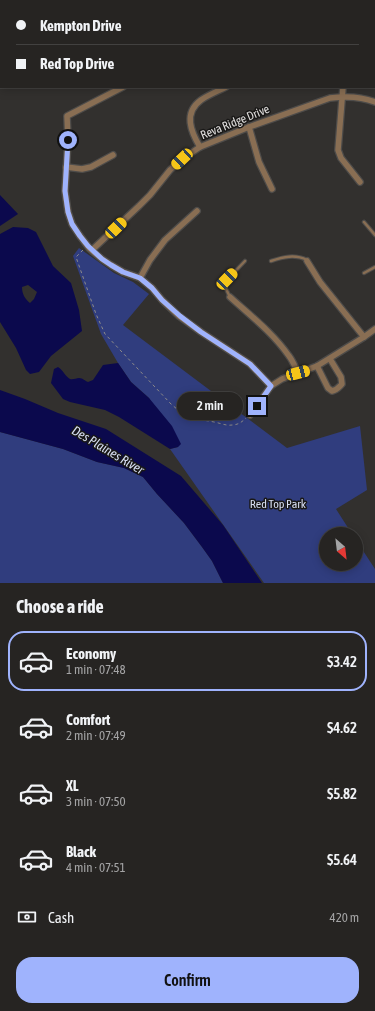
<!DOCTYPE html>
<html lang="en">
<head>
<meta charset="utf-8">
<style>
  :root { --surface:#262422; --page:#2e2c2a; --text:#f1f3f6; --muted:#a4a4a5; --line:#424140; --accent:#9fb3fd }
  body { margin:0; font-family:"Asap Condensed",sans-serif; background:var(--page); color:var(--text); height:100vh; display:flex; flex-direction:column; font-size:15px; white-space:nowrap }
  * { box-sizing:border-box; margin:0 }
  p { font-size:13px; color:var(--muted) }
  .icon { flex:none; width:22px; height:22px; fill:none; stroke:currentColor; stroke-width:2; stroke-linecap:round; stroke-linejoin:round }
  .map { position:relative; height:583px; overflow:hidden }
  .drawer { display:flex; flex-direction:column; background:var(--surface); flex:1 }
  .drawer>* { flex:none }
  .top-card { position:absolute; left:0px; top:0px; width:375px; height:88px; box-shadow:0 2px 10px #0003,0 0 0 1px var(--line); display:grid; align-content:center; height:88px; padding:0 16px; background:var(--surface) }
  .needle { width:26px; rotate:152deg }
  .tools { position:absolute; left:319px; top:527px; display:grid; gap:8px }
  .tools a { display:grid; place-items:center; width:44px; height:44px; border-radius:50%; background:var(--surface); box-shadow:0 2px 10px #0003,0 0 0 1px var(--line); font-size:20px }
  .end { position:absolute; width:18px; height:18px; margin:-9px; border:5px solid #9fb3fd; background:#111; box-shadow:0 0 0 2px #111 }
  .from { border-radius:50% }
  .bubble { position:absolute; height:28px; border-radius:14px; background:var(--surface); box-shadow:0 2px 10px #0003,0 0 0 1px var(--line); font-size:13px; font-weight:600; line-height:28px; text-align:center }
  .car { position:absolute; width:12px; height:24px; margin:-12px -6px; border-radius:5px; box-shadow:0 0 3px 1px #0007; background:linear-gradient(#f5c518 24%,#345 0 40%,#f5c518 0 76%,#345 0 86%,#f5c518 0) }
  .top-card b { display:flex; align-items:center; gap:14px; height:38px; font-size:15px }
  .top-card b+b { border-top:1px solid var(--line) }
  .top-card i { width:10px; height:10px; background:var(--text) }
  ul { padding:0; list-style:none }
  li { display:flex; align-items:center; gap:12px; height:60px; margin:0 8px 6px; padding:0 8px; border:2px solid transparent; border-radius:16px }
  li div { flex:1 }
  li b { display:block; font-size:15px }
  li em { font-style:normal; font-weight:600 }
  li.selected { border-color:var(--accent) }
  li>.icon { width:36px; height:36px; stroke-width:1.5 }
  h2 { padding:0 16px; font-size:18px; line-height:48px }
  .pay { display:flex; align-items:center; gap:10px; height:44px; padding:0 16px; font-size:15px }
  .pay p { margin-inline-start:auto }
  .primary-button { display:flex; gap:8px; margin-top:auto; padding:8px 16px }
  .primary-button a { flex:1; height:46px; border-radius:16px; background:var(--accent); color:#111; font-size:16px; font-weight:600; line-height:46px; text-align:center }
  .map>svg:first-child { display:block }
  .green { fill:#303d7e }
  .water { fill:#0b094d; fill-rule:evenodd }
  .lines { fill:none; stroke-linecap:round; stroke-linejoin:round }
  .lane-casing { stroke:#4e4c4a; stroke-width:4.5 }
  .street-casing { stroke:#4e4c4a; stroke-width:8 }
  .path { stroke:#8d8b8a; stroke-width:1; stroke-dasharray:3 3; stroke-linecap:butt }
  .lane { stroke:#896e53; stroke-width:2.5 }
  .street { stroke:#896e53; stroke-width:5.5 }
  .route { stroke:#9fb3fd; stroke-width:5 }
  .labels { text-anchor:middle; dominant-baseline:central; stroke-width:3; stroke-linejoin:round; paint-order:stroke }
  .street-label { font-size:12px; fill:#e0dedd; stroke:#191817 }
  .park-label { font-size:12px; fill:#d8dff3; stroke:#191817 }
  .water-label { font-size:13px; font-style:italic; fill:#d8dff4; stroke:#191817 }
</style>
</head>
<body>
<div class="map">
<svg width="375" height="583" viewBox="0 0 375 583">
  <rect width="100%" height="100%" fill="#32302e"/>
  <g class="green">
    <path d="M 79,248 L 114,273 L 133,282 L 149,294 L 123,325 L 287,448 L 360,426 L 367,490 L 336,509 L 352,534 L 326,534 L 326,564 L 356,564 L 356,540 L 375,569 L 375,583 L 264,583 L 170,449 L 178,447 L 149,398 L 131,382 L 118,363 L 101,334 L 73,256 Z"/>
    <path d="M 0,432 L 63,449 L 97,462 L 124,468 L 143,477 L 157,494 L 184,523 L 202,547 L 212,561 L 223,583 L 0,583 Z"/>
  </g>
  <g class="water">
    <path d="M 0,195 L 18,214 L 0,226 Z"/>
    <path d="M 13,227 L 28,228 L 36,232 L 53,266 L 71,283 L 79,310 L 82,331 L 51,356 L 39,372 L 30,374 L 26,370 L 16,348 L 0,322 L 0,234 ZM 28,285 L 37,292 L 34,299 L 30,303 C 25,299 22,294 22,287 Z"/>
    <path d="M 118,363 L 131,382 L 149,398 L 172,426 L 181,444 L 178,447 L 170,449 L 119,417 L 105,410 L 70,402 L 63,399 L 51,383 L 54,369 L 58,367 C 63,370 65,376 70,379 C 73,380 76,378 79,378 C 83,378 85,381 88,382 L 93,380 L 103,365 Z"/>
    <path d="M 0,390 L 25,399 L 58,413 L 106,429 L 181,476 L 223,525 L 262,583 L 223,583 L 212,561 L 202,547 L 184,523 L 157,494 L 143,477 L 124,468 L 97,462 L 63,449 L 0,432 Z"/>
  </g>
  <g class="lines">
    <defs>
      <g id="lane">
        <path d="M 182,0 L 184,1"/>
        <path d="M 86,1 L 86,0"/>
        <path d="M 222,1 L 222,0"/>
        <path d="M 364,222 L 375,235"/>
        <path d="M 271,261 C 283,257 295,254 307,260"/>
        <path d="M 364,273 L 375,267"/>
        <path d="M 230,297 L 226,289 L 225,282 L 245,261"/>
      </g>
      <g id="street">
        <path d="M 247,1 L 247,0"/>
        <path d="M 123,87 L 67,116 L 68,140 L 65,191 L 68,212 L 72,224 L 80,236 L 90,249 L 102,259 L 111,265 L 123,272 L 140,278 L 152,288 L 162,300 L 179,316 L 201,332 L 250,364 L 271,386"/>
        <path d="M 343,87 L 338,150 L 341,158 L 360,182"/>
        <path d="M 249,127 L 259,162 L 272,189"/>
        <path d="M 200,147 C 191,132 183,113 201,100 C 208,95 218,91 226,87"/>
        <path d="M 66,167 L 82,169 L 91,167 L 113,155"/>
        <path d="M 92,250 L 139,206 L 150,195 L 170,170 L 182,159 L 200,147 L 249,127 L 330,98 C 345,96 360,96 375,102"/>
        <path d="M 307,261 L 320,282 L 364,337"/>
        <path d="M 140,278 L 150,260 L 165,240 L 197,211"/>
        <path d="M 230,297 C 251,316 273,333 289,356 C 293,361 295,367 298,373"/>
        <path d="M 317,366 L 328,388 L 332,391 C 337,390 339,387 342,384 L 341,377 L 330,359"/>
        <path d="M 250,415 L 271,386 L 282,379 L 317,366 L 364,337 L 375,329"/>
      </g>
    </defs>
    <use href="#lane" class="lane-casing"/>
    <use href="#street" class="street-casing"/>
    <path class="path" d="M 83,250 L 76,257 L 96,314 L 105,334 L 171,404 C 177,409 182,414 189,417 C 197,420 205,420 214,422 C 220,423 226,426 232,425 C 238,425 242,422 246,418"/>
    <use href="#lane" class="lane"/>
    <use href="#street" class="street"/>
  </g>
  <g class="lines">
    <path class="route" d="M 68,140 L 65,191 L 68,212 L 72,224 L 80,236 L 88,246 L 102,259 L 111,265 L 123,272 L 140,278 L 152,288 L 162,300 L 180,316 L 201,332 L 250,364 L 271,386 L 257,406"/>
  </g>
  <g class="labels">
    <g class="street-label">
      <text transform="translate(235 122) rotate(-22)">Reva Ridge Drive</text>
    </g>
    <g class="park-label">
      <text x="278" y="504">Red Top Park</text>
    </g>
    <g class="water-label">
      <text transform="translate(108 450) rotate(31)">Des Plaines River</text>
    </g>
  </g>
</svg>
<div class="tools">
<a><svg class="needle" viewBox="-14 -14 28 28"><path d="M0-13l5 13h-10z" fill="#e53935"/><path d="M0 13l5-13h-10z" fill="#a4a4a5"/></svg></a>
</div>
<i class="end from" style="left:68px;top:140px"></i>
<i class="end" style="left:257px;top:406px"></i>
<div class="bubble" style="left:177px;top:392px;width:66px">2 min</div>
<i class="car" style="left:182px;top:159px;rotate:227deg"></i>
<i class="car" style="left:116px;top:228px;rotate:46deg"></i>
<i class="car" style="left:227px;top:279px;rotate:44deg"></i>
<i class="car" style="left:298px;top:373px;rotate:75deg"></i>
<div class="top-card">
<b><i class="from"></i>Kempton Drive</b>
<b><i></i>Red Top Drive</b>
</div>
</div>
<section class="drawer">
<h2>Choose a ride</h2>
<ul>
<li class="selected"><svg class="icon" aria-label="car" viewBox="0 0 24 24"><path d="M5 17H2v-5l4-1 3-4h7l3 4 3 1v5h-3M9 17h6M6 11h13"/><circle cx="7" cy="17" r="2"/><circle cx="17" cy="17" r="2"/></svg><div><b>Economy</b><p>1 min · 07:48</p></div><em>$3.42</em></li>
<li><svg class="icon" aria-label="car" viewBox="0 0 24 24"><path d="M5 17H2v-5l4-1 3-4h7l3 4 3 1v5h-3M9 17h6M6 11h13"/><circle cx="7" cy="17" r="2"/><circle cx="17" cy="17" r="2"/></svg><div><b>Comfort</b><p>2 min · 07:49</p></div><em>$4.62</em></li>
<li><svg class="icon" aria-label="car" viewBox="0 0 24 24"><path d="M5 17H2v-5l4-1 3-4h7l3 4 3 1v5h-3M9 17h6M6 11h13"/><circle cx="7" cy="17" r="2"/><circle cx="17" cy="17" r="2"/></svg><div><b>XL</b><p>3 min · 07:50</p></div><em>$5.82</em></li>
<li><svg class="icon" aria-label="car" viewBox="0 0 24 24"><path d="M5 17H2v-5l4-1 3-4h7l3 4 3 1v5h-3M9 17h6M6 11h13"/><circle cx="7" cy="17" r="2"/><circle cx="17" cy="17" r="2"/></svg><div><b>Black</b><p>4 min · 07:51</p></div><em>$5.64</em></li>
</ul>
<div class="pay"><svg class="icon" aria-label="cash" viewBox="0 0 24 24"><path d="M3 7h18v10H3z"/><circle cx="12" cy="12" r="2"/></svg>Cash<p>420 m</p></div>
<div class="primary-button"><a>Confirm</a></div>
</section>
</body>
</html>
